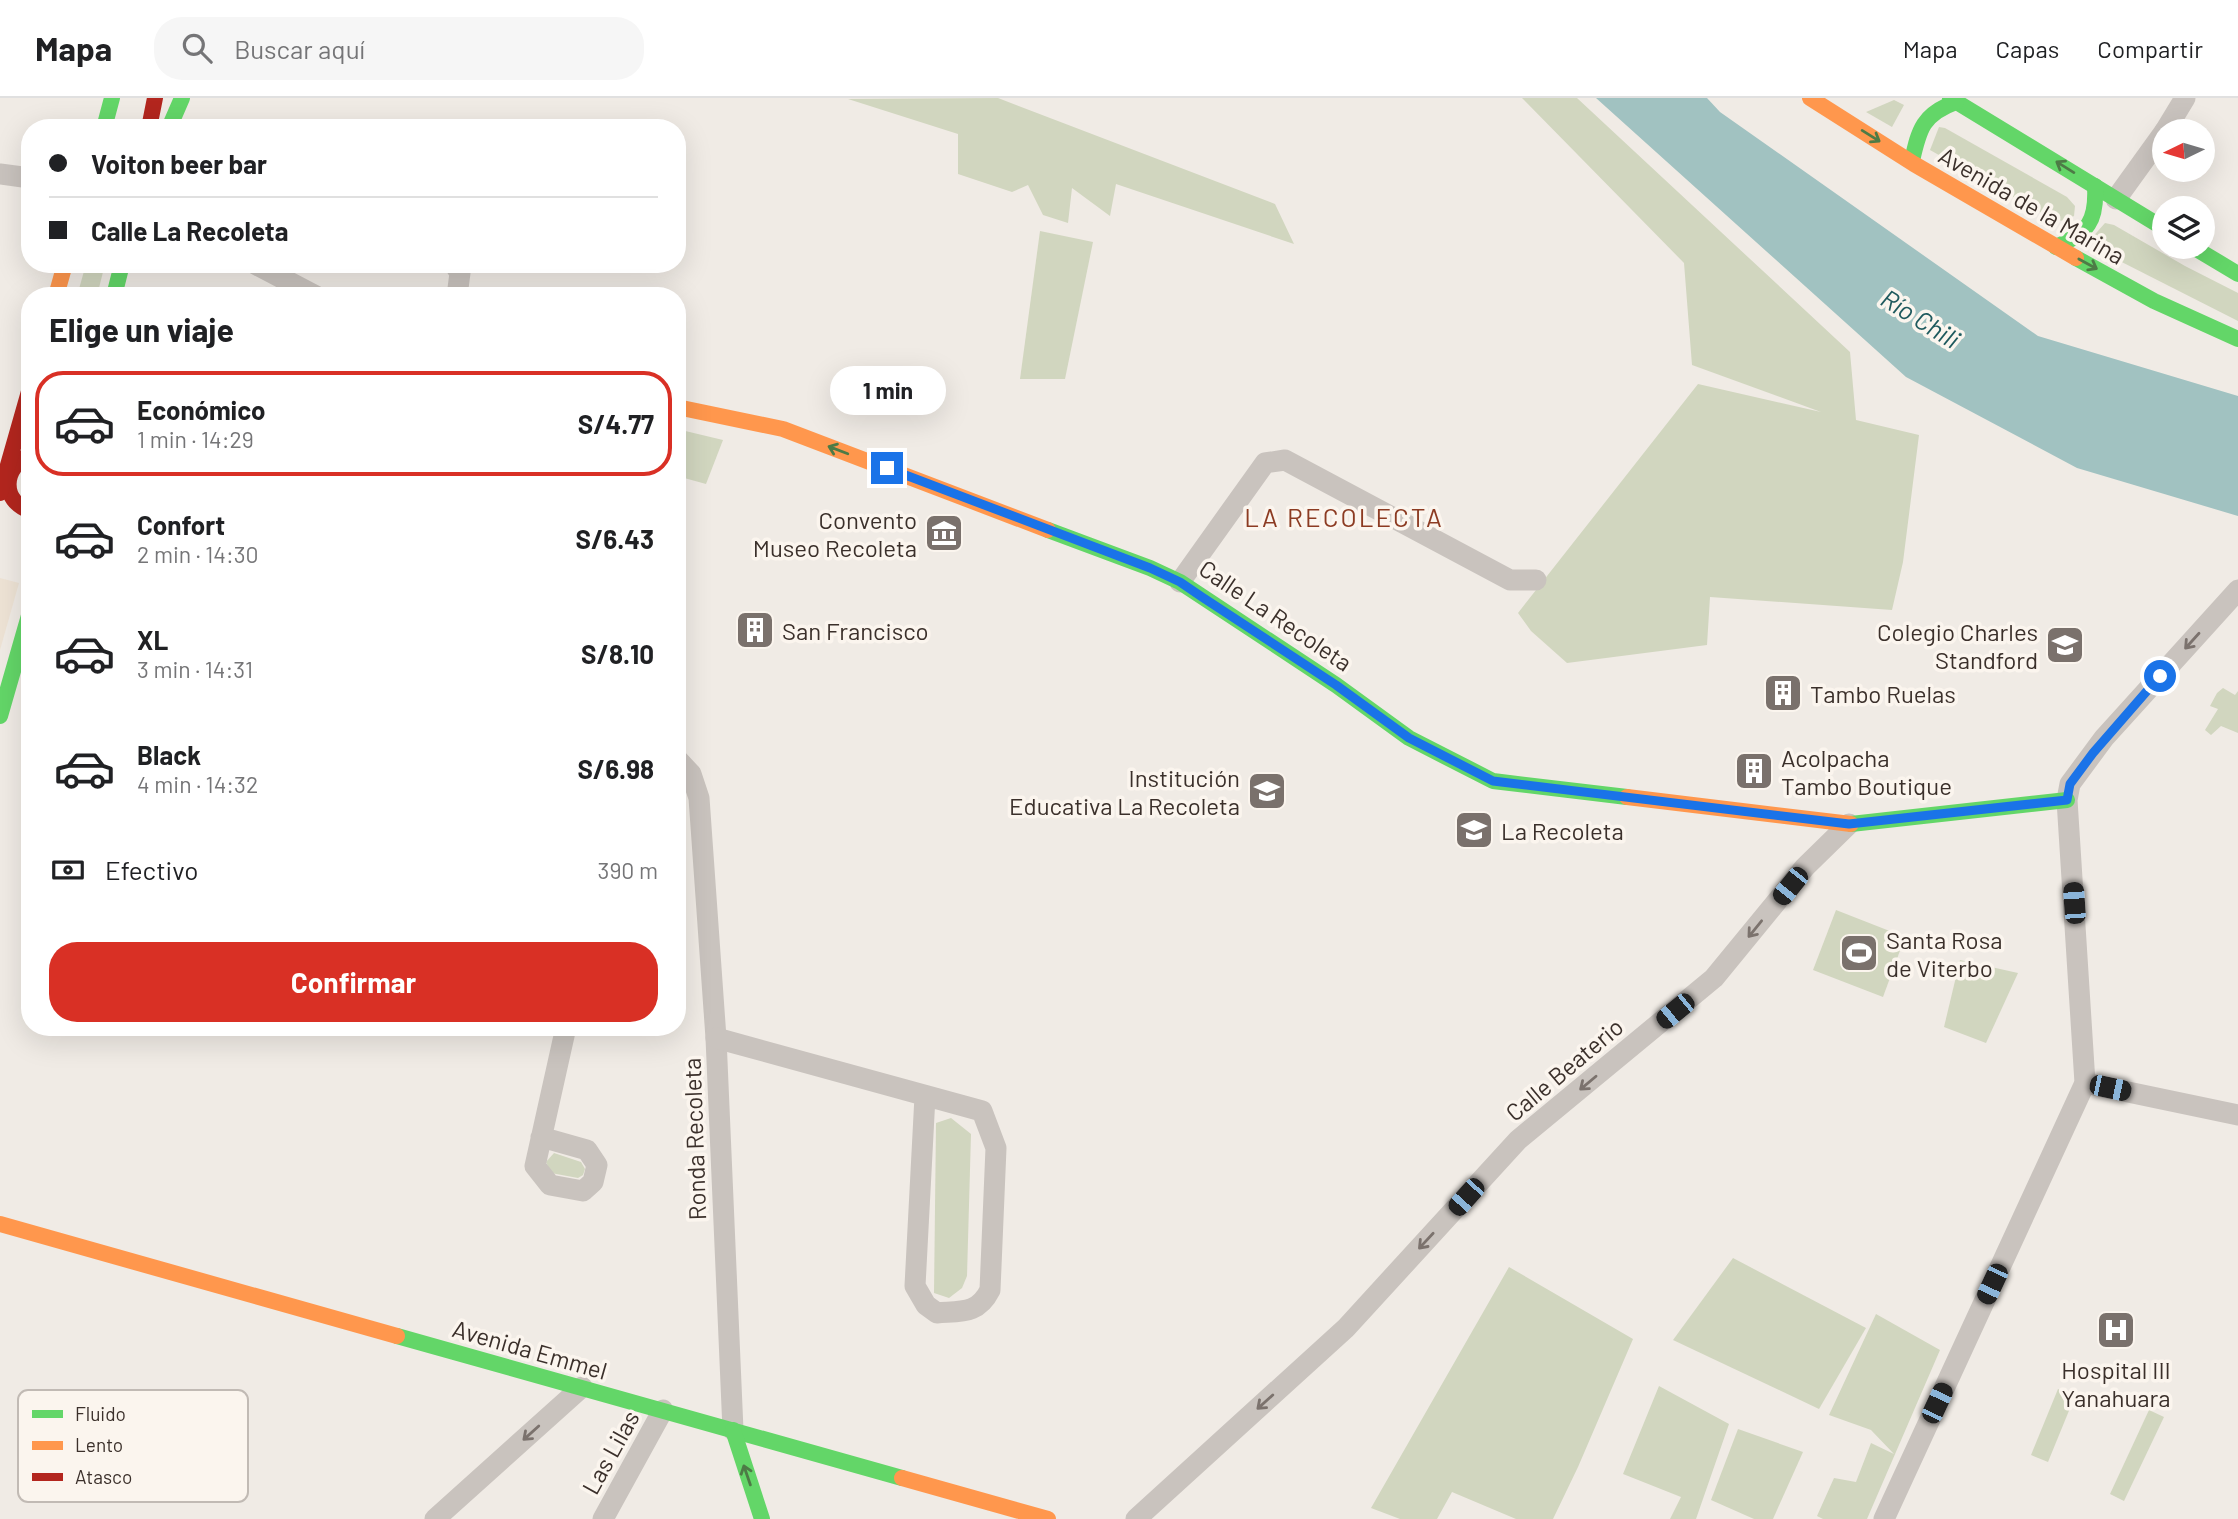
<!DOCTYPE html>
<html lang="es">
<head>
<meta charset="utf-8">
<style>
  :root { --surface:#fff; --page:#f6f6f6; --text:#202124; --muted:#757577; --line:#e0e0e0; --accent:#d93025 }
  body { margin:0; font-family:Barlow,sans-serif; background:var(--page); color:var(--text); height:100vh; display:flex; flex-direction:column; font-size:26px; white-space:nowrap }
  * { box-sizing:border-box; margin:0 }
  p { font-size:23px; color:var(--muted) }
  .icon { flex:none; width:38px; height:38px; fill:none; stroke:currentColor; stroke-width:2; stroke-linecap:round; stroke-linejoin:round }
  .map { position:relative; flex:1; overflow:hidden }
  .drawer { position:absolute; left:21px; top:189px; width:665px; height:749px; display:flex; flex-direction:column; background:var(--surface); border-radius:28px; box-shadow:0 7px 28px #0002 }
  .drawer>* { flex:none }
  .top-card { position:absolute; left:21px; top:21px; width:665px; height:154px; border-radius:28px; box-shadow:0 7px 28px #0002; display:grid; align-content:center; height:154px; padding:0 28px; background:var(--surface) }
  .needle { width:46px; rotate:265deg }
  .buttons { position:absolute; left:2152px; top:21px; display:grid; gap:14px }
  .buttons a { display:grid; place-items:center; width:63px; height:63px; border-radius:50%; background:var(--surface); box-shadow:0 7px 28px #0002; font-size:35px }
  .end { position:absolute; width:32px; height:32px; margin:-16px; border:9px solid #1a73e8; background:#fff; box-shadow:0 0 0 4px #fff }
  .from { border-radius:50% }
  .bubble { position:absolute; height:49px; border-radius:24px; background:var(--surface); box-shadow:0 7px 28px #0002; font-size:23px; font-weight:700; line-height:49px; text-align:center }
  .car { position:absolute; width:21px; height:42px; margin:-21px -10px; border-radius:9px; box-shadow:0 0 5px 2px #0007; background:linear-gradient(#222 24%,#8ab4d8 0 40%,#222 0 76%,#8ab4d8 0 86%,#222 0) }
  .top-card b { display:flex; align-items:center; gap:24px; height:66px; font-size:26px }
  .top-card b+b { border-top:2px solid var(--line) }
  .top-card i { width:18px; height:18px; background:var(--text) }
  ul { padding:0; list-style:none }
  li { display:flex; align-items:center; gap:21px; height:105px; margin:0 14px 10px; padding:0 14px; border:4px solid transparent; border-radius:28px }
  li div { flex:1 }
  li b { display:block; font-size:26px }
  li em { font-style:normal; font-weight:700 }
  li.active { border-color:var(--accent) }
  li>.icon { width:63px; height:63px; stroke-width:1.5 }
  h2 { padding:0 28px; font-size:32px; line-height:84px }
  .pay { display:flex; align-items:center; gap:18px; height:77px; padding:0 28px; font-size:26px }
  .pay p { margin-inline-start:auto }
  .primary-button { display:flex; gap:14px; margin-top:auto; padding:14px 28px }
  .primary-button a { flex:1; height:80px; border-radius:28px; background:var(--accent); color:#fff; font-size:28px; font-weight:700; line-height:80px; text-align:center }
  header { display:flex; align-items:center; gap:42px; box-sizing:border-box; height:98px; padding:0 35px; background:var(--surface); border-bottom:2px solid var(--line) }
  header strong { font-size:33px }
  nav { display:flex; gap:38px; margin-inline-start:auto; font-size:24px }
  .search { width:490px; height:63px; background:var(--page); display:flex; align-items:center; gap:18px; box-sizing:border-box; padding:0 24px; border-radius:28px; color:var(--muted); font-size:26px }
  .map>svg:first-child { display:block }
  .green { fill:#d1d6bf }
  .plaza { fill:#eee3d5 }
  .water { fill:#a1c2c1 }
  .lines { fill:none; stroke-linecap:round; stroke-linejoin:round }
  .street { stroke:#c9c3be; stroke-width:21 }
  .fast { stroke:#63d668; stroke-width:16 }
  .slow { stroke:#ff974d; stroke-width:16 }
  .jam { stroke:#b3261e; stroke-width:16 }
  .oneway { stroke:#4d7b46 }
  .oneway2 { stroke:#7b726d }
  .route { stroke:#1a73e8; stroke-width:9 }
  .labels { text-anchor:middle; dominant-baseline:central; stroke-width:7; stroke-linejoin:round; paint-order:stroke }
  .street-label { font-size:24px; fill:#3b302b; stroke:#fbf5ee }
  .poi-label { font-size:24px; fill:#3b302b; stroke:#fbf5ee; text-anchor:start }
  .water-label { font-size:26px; font-style:italic; fill:#1f5a5e; stroke:#fbf5ee }
  .neighbourhood-label { font-size:26px; letter-spacing:2px; fill:#8c3b22; stroke:#fbf5ee }
  .key { fill:#fbf5ee; stroke:#c1bab4; stroke-width:2 }
  .key-label { font-size:19px; fill:#3b302b }
</style>
</head>
<body>
<header>
<strong>Mapa</strong>
<div class="search"><svg class="icon" aria-label="search" viewBox="0 0 24 24"><circle cx="10" cy="10" r="6"/><path d="M15 15l6 6"/></svg>Buscar aquí</div>
<nav><a>Mapa</a><a>Capas</a><a>Compartir</a></nav>
</header>
<div class="map">
<svg width="2238" height="1421" viewBox="0 0 2238 1421">
  <rect width="100%" height="100%" fill="#f0ebe5"/>
  <g class="green">
    <path d="M 998,0 L 1275,106 L 1294,146 L 1116,86 L 1110,118 L 1072,90 L 1068,125 L 1043,117 L 1028,87 L 1012,94 L 958,76 L 958,36 L 848,1 Z"/>
    <path d="M 1522,0 L 1577,0 L 1850,254 L 1856,322 L 1919,337 L 1903,464 L 1892,512 L 1710,499 L 1707,547 L 1567,565 L 1531,533 L 1518,515 L 1698,286 L 1821,314 L 1692,267 L 1684,165 Z"/>
    <path d="M 1894,2 L 1904,7 L 1892,29 L 1866,14 Z"/>
    <path d="M 1939,29 L 1945,30 L 2067,99 L 2075,108 L 2074,118 L 2064,123 L 2052,121 L 1930,52 Z"/>
    <path d="M 2105,125 L 2114,127 L 2185,168 L 2238,195 L 2238,223 L 2100,153 L 2090,142 Z"/>
    <path d="M 1040,133 L 1093,144 L 1065,281 L 1020,281 Z"/>
    <path d="M 86,166 L 105,166 L 97,198 L 77,198 Z"/>
    <path d="M 677,331 L 723,342 L 706,386 L 677,378 Z"/>
    <path d="M 2223,590 L 2235,597 L 2238,593 L 2238,635 L 2221,628 L 2211,637 L 2205,632 L 2218,611 L 2210,608 L 2217,595 Z"/>
    <path d="M 1836,812 L 1905,839 L 1883,899 L 1813,872 Z"/>
    <path d="M 1960,862 L 2018,875 L 1986,945 L 1944,929 Z"/>
    <path d="M 951,1020 L 971,1036 L 967,1178 L 962,1190 L 949,1200 L 934,1195 L 936,1025 Z"/>
    <path d="M 554,1055 L 581,1064 L 585,1071 L 583,1077 L 578,1080 L 551,1075 L 546,1064 Z"/>
    <path d="M 1733,1160 L 1866,1230 L 1819,1311 L 1673,1242 Z"/>
    <path d="M 1509,1169 L 1633,1241 L 1578,1369 L 1553,1421 L 1516,1421 L 1452,1394 L 1437,1421 L 1400,1421 L 1371,1410 Z"/>
    <path d="M 1876,1216 L 1940,1252 L 1867,1421 L 1823,1421 L 1817,1418 L 1834,1380 L 1856,1384 L 1871,1345 L 1894,1356 L 1871,1332 L 1829,1317 Z"/>
    <path d="M 1659,1288 L 1729,1326 L 1696,1421 L 1670,1421 L 1681,1399 L 1623,1376 Z"/>
    <path d="M 2058,1291 L 2075,1298 L 2048,1364 L 2031,1357 Z"/>
    <path d="M 2149,1312 L 2164,1319 L 2124,1403 L 2110,1396 Z"/>
    <path d="M 1738,1331 L 1803,1354 L 1773,1421 L 1754,1421 L 1711,1402 Z"/>
  </g>
  <path class="plaza" d="M 0,480 L 19,485 L 0,552 Z"/>
  <path class="water" d="M 1596,0 L 1707,0 L 1720,14 L 2038,238 L 2238,298 L 2238,418 L 2077,370 L 1906,279 Z"/>
  <g class="lines">
    <g class="street">
      <path d="M 2165,33 L 2185,0"/>
      <path d="M 0,76 L 30,80"/>
      <path d="M 2116,101 L 2165,33"/>
      <path d="M 255,166 L 316,198"/>
      <path d="M 454,166 L 460,175 L 457,198"/>
      <path d="M 1180,484 L 1265,365 L 1285,362 L 1510,482 L 1536,482"/>
      <path d="M 677,661 L 691,676 L 699,700 L 716,940 L 733,1332"/>
      <path d="M 716,940 L 982,1013 L 996,1050 L 990,1192 C 978,1216 962,1213 937,1215 L 926,1207 L 915,1188 L 925,998"/>
      <path d="M 2085,985 L 2238,1017"/>
      <path d="M 541,1039 L 587,1052 L 597,1067 L 593,1084 L 583,1093 L 550,1087 L 535,1068 L 566,929"/>
      <path d="M 435,1421 L 582,1289"/>
      <path d="M 603,1421 L 663,1312"/>
      <path d="M 1136,1421 L 1346,1230 L 1518,1042 L 1714,880 L 1805,769 L 1849,726"/>
      <path d="M 1884,1421 L 2085,985 L 2067,702 L 2070,686 L 2104,640 L 2238,492"/>
    </g>
    <g class="fast">
      <path d="M 1950,0 L 2165,131"/>
      <path d="M 104,30 L 112,0"/>
      <path d="M 169,30 L 182,0"/>
      <path d="M 1912,63 C 1919,31 1923,16 1956,4"/>
      <path d="M 2056,149 C 2088,134 2097,124 2095,88"/>
      <path d="M 2193,149 L 2238,176"/>
      <path d="M 2076,160 L 2154,203 L 2238,241"/>
      <path d="M 114,198 L 122,166"/>
      <path d="M 1048,432 L 1150,470 L 1180,484 L 1336,587 L 1409,640 L 1493,683 L 1627,699"/>
      <path d="M 0,618 L 30,514"/>
      <path d="M 1851,726 L 2067,702"/>
      <path d="M 397,1238 L 902,1380"/>
      <path d="M 733,1332 L 762,1421"/>
    </g>
    <g class="slow">
      <path d="M 1810,0 L 1914,66 L 2076,160"/>
      <path d="M 56,198 L 65,166"/>
      <path d="M 677,309 L 783,331 L 1048,432"/>
      <path d="M 1627,699 L 1851,726"/>
      <path d="M 0,1126 L 397,1238"/>
      <path d="M 902,1380 L 1048,1421"/>
    </g>
    <g class="jam">
      <path d="M 149,30 L 155,0"/>
      <path d="M 30,356 C 3,370 0,402 30,413"/>
      <path d="M 0,395 L 30,290"/>
    </g>
  </g>
  <defs><path id="oneway-shaft" d="M-6 0H5M1.5-3L5.5 0L1.5 3" fill="none" stroke-width="1.6" stroke-linecap="round" stroke-linejoin="round" transform="scale(1.75)"/></defs>
  <g class="oneway">
    <use href="#oneway-shaft" transform="translate(1871 38) rotate(32)"/>
    <use href="#oneway-shaft" transform="translate(2065 69) rotate(-148)"/>
    <use href="#oneway-shaft" transform="translate(2088 166) rotate(29)"/>
    <use href="#oneway-shaft" transform="translate(838 352) rotate(-159)"/>
    <use href="#oneway-shaft" transform="translate(747 1377) rotate(-109)"/>
  </g>
  <g class="oneway2">
    <use href="#oneway-shaft" transform="translate(2192 543) rotate(132)"/>
    <use href="#oneway-shaft" transform="translate(1755 831) rotate(129)"/>
    <use href="#oneway-shaft" transform="translate(1588 985) rotate(140)"/>
    <use href="#oneway-shaft" transform="translate(1426 1143) rotate(133)"/>
    <use href="#oneway-shaft" transform="translate(1265 1304) rotate(138)"/>
    <use href="#oneway-shaft" transform="translate(531 1335) rotate(138)"/>
  </g>
  <g class="lines">
    <path class="route" d="M 887,370 L 1150,470 L 1180,484 L 1202,499 L 1336,587 L 1409,640 L 1493,683 L 1849,726 L 2067,702 L 2070,686 L 2093,655 L 2160,578"/>
  </g>
  <defs>
    <symbol id="museum-square" viewBox="-11 -11 22 22"><rect x="-9" y="-9" width="18" height="18" rx="4" fill="#7a716c" stroke="#fbf5ee"/><path d="M0-6L6-3V-2H-6V-3ZM-5-1h2V3h-2ZM-1-1h2V3h-2ZM3-1h2V3H3ZM-6 4H6V6H-6Z" fill="#fff"/></symbol>
    <symbol id="building-square" viewBox="-11 -11 22 22"><rect x="-9" y="-9" width="18" height="18" rx="4" fill="#7a716c" stroke="#fbf5ee"/><path d="M-4-6H4V6H1V3H-1V6H-4ZM-2.5-4.3h1.7v1.8h-1.7ZM.8-4.3h1.7v1.8H.8ZM-2.5-1h1.7V.8h-1.7ZM.8-1h1.7V.8H.8Z" fill="#fff"/></symbol>
    <symbol id="school-square" viewBox="-11 -11 22 22"><rect x="-9" y="-9" width="18" height="18" rx="4" fill="#7a716c" stroke="#fbf5ee"/><path d="M0-5L7-2L0 1L-7-2ZM-4 1L0 2.5L4 1V4Q0 6-4 4Z" fill="#fff"/></symbol>
    <symbol id="stadium-square" viewBox="-11 -11 22 22"><rect x="-9" y="-9" width="18" height="18" rx="4" fill="#7a716c" stroke="#fbf5ee"/><path d="M0-5a6.5 5 0 1 0 0 10a6.5 5 0 1 0 0-10ZM-3.5-1.8h7v3.6h-7Z" fill="#fff"/></symbol>
    <symbol id="hospital-square" viewBox="-11 -11 22 22"><rect x="-9" y="-9" width="18" height="18" rx="4" fill="#7a716c" stroke="#fbf5ee"/><path d="M-5-5h3v3.5h4V-5h3V5h-3V1.5h-4V5h-3Z" fill="#fff"/></symbol>
  </defs>
  <g fill-rule="evenodd">
    <use href="#museum-square" x="922" y="413" width="44" height="44"/>
    <use href="#building-square" x="733" y="510" width="44" height="44"/>
    <use href="#school-square" x="2043" y="525" width="44" height="44"/>
    <use href="#building-square" x="1761" y="573" width="44" height="44"/>
    <use href="#building-square" x="1732" y="651" width="44" height="44"/>
    <use href="#school-square" x="1245" y="671" width="44" height="44"/>
    <use href="#school-square" x="1452" y="710" width="44" height="44"/>
    <use href="#stadium-square" x="1837" y="833" width="44" height="44"/>
    <use href="#hospital-square" x="2094" y="1210" width="44" height="44"/>
  </g>
  <g class="labels">
    <g class="street-label">
      <text transform="translate(2032 107) rotate(30)">Avenida de la Marina</text>
      <text transform="translate(1276 517) rotate(34)">Calle La Recoleta</text>
      <text transform="translate(1564 971) rotate(-40)">Calle Beaterio</text>
      <text transform="translate(694 1041) rotate(-92)">Ronda Recoleta</text>
      <text transform="translate(530 1251) rotate(16)">Avenida Emmel</text>
      <text transform="translate(610 1354) rotate(-61)">Las Lilas</text>
    </g>
    <g class="poi-label">
      <text x="917" y="421" text-anchor="end">Convento<tspan x="917" dy="28">Museo Recoleta</tspan></text>
      <text x="782" y="532">San Francisco</text>
      <text x="2038" y="533" text-anchor="end">Colegio Charles<tspan x="2038" dy="28">Standford</tspan></text>
      <text x="1810" y="595">Tambo Ruelas</text>
      <text x="1781" y="659">Acolpacha<tspan x="1781" dy="28">Tambo Boutique</tspan></text>
      <text x="1240" y="679" text-anchor="end">Institución<tspan x="1240" dy="28">Educativa La Recoleta</tspan></text>
      <text x="1501" y="732">La Recoleta</text>
      <text x="1886" y="841">Santa Rosa<tspan x="1886" dy="28">de Viterbo</tspan></text>
      <text x="2116" y="1271" text-anchor="middle">Hospital III<tspan x="2116" dy="28">Yanahuara</tspan></text>
    </g>
    <g class="water-label">
      <text transform="translate(1921 220) rotate(32)">Río Chili</text>
    </g>
    <g class="neighbourhood-label">
      <text x="1344" y="418">LA RECOLECTA</text>
    </g>
  </g>
  <rect x="18" y="1292" width="230" height="112" rx="10" class="key"/>
  <rect x="32" y="1312" width="31" height="8" fill="#63d668"/>
  <rect x="32" y="1343" width="31" height="9" fill="#ff974d"/>
  <rect x="32" y="1375" width="31" height="8" fill="#b3261e"/>
  <g class="key-label">
    <text x="75" y="1323">Fluido</text>
    <text x="75" y="1354">Lento</text>
    <text x="75" y="1386">Atasco</text>
  </g>
</svg>
<div class="buttons">
<a><svg class="needle" viewBox="-14 -14 28 28"><path d="M0-13l5 13h-10z" fill="#e53935"/><path d="M0 13l5-13h-10z" fill="#757577"/></svg></a>
<a><svg class="icon" aria-label="layers" viewBox="0 0 24 24"><path d="M12 4l9 5-9 5-9-5zM3 14l9 5 9-5"/></svg></a>
</div>
<i class="end from" style="left:2160px;top:578px"></i>
<i class="end" style="left:887px;top:370px"></i>
<div class="bubble" style="left:830px;top:268px;width:116px">1 min</div>
<i class="car" style="left:1790px;top:788px;rotate:219deg"></i>
<i class="car" style="left:2074px;top:805px;rotate:356deg"></i>
<i class="car" style="left:1675px;top:913px;rotate:231deg"></i>
<i class="car" style="left:2110px;top:990px;rotate:102deg"></i>
<i class="car" style="left:1466px;top:1099px;rotate:222deg"></i>
<i class="car" style="left:1992px;top:1186px;rotate:205deg"></i>
<i class="car" style="left:1937px;top:1305px;rotate:25deg"></i>
<div class="top-card">
<b><i class="from"></i>Voiton beer bar</b>
<b><i></i>Calle La Recoleta</b>
</div>
<section class="drawer">
<h2>Elige un viaje</h2>
<ul>
<li class="active"><svg class="icon" aria-label="car" viewBox="0 0 24 24"><path d="M5 17H2v-5l4-1 3-4h7l3 4 3 1v5h-3M9 17h6M6 11h13"/><circle cx="7" cy="17" r="2"/><circle cx="17" cy="17" r="2"/></svg><div><b>Económico</b><p>1 min · 14:29</p></div><em>S/4.77</em></li>
<li><svg class="icon" aria-label="car" viewBox="0 0 24 24"><path d="M5 17H2v-5l4-1 3-4h7l3 4 3 1v5h-3M9 17h6M6 11h13"/><circle cx="7" cy="17" r="2"/><circle cx="17" cy="17" r="2"/></svg><div><b>Confort</b><p>2 min · 14:30</p></div><em>S/6.43</em></li>
<li><svg class="icon" aria-label="car" viewBox="0 0 24 24"><path d="M5 17H2v-5l4-1 3-4h7l3 4 3 1v5h-3M9 17h6M6 11h13"/><circle cx="7" cy="17" r="2"/><circle cx="17" cy="17" r="2"/></svg><div><b>XL</b><p>3 min · 14:31</p></div><em>S/8.10</em></li>
<li><svg class="icon" aria-label="car" viewBox="0 0 24 24"><path d="M5 17H2v-5l4-1 3-4h7l3 4 3 1v5h-3M9 17h6M6 11h13"/><circle cx="7" cy="17" r="2"/><circle cx="17" cy="17" r="2"/></svg><div><b>Black</b><p>4 min · 14:32</p></div><em>S/6.98</em></li>
</ul>
<div class="pay"><svg class="icon" aria-label="cash" viewBox="0 0 24 24"><path d="M3 7h18v10H3z"/><circle cx="12" cy="12" r="2"/></svg>Efectivo<p>390 m</p></div>
<div class="primary-button"><a>Confirmar</a></div>
</section>
</div>
</body>
</html>
